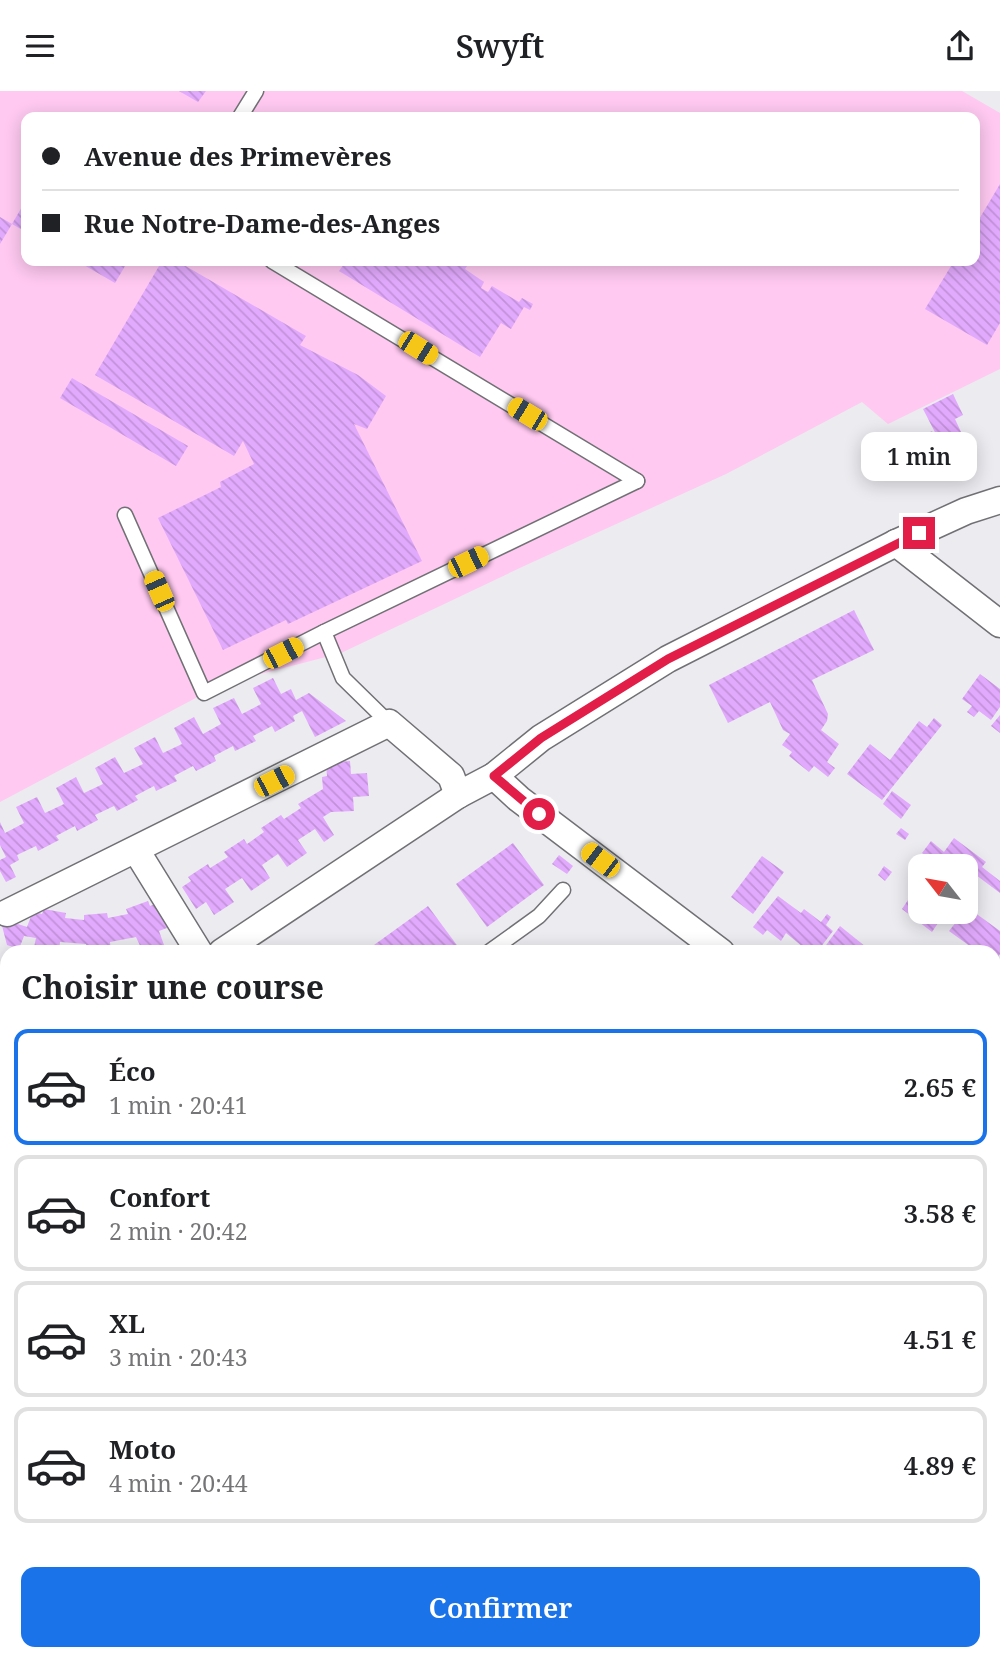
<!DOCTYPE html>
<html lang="fr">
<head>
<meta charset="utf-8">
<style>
  :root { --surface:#fff; --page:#f6f6f6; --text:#202124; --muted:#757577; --line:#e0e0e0; --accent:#1a73e8 }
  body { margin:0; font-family:"Noto Serif",serif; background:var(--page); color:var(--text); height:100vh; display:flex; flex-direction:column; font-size:26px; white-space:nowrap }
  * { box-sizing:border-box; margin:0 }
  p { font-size:23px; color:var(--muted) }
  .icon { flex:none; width:38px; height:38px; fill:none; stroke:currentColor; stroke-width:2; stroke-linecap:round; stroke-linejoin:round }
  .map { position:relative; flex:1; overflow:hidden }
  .side { position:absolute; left:0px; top:854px; width:1001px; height:716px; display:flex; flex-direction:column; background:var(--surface); border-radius:21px 21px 0 0; box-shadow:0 4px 18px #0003 }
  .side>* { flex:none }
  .top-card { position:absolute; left:21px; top:21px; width:959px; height:154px; border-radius:14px; box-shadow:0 4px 18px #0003; display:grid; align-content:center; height:154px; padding:0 21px; background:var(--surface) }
  .needle { width:46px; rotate:301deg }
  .controls { position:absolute; left:908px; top:763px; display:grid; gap:14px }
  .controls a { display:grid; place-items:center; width:70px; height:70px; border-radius:14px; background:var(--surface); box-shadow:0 4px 18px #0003; font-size:35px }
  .end { position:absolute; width:32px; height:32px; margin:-16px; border:9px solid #e11d48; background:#fff; box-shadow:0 0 0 4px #fff }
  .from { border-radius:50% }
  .bubble { position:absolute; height:49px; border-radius:14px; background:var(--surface); box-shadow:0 4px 18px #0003; font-size:23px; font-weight:600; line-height:49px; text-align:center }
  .car { position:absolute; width:21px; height:42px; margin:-21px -10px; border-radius:9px; box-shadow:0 0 5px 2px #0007; background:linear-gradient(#f5c518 24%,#345 0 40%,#f5c518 0 76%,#345 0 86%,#f5c518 0) }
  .top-card b { display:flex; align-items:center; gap:24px; height:66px; font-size:26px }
  .top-card b+b { border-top:2px solid var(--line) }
  .top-card i { width:18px; height:18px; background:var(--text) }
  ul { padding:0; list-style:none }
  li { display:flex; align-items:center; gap:21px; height:116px; margin:0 14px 10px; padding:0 7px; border:4px solid var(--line); border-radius:14px }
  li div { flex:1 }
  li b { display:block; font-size:26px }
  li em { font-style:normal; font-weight:600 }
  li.current { border-color:var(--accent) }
  li>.icon { width:63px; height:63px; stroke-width:1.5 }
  h2 { padding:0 21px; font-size:32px; line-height:84px }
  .primary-button { display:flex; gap:14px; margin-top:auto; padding:14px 21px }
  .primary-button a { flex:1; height:80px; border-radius:14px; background:var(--accent); color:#fff; font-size:28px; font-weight:600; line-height:80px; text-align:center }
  header { display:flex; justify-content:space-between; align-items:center; height:91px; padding:0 21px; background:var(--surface); font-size:32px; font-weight:600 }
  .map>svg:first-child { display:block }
  .grass { fill:#ffc9f1; fill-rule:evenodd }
  .building { fill:url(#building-back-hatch) }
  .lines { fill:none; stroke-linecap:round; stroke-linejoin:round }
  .lane-casing { stroke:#717175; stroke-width:17 }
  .street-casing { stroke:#717175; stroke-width:29 }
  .lane { stroke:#fff; stroke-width:14 }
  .street { stroke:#fff; stroke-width:26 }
  .route { stroke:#e11d48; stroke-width:9 }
</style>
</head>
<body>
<header><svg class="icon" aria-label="menu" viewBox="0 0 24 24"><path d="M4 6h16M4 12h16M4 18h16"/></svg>Swyft<svg class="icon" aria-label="share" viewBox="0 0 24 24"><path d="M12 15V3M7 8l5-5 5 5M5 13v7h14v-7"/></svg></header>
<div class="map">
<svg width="1000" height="1569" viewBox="0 0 1000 1569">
  <defs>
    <pattern id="building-back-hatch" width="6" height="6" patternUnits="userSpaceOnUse" patternTransform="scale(1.75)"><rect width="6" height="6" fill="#e2aafd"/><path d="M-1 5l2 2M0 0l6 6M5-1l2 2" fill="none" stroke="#c292d9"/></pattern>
  </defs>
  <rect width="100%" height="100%" fill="#ecebf0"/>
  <g class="grass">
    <path d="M 0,0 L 962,0 L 1000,22 L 1000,278 L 888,333 L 862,311 L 726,383 L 524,475 L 341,562 L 222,593 L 0,711 ZM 26,26 L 975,26 L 975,170 L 26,170 Z"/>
    <path d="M 0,889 L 7,891 L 7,998 L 0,1001 Z"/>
    <path d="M 0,1238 L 7,1301 L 7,1563 L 36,1563 L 37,1569 L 0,1569 Z"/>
  </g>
  <g class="building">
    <path d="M 179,0 L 206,0 L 198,11 Z"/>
    <path d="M 1000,93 L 1000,232 L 987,254 L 925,218 L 954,170 L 975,170 L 975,135 Z"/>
    <path d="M 26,109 L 26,141 L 12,133 Z"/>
    <path d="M 0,126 L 12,133 L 0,153 Z"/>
    <path d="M 77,170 L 128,170 L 115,192 Z"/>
    <path d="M 162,170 L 177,170 L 306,245 L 300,254 L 358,284 L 386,305 L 367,338 L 354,333 L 422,470 L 288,533 L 286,529 L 223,559 L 158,427 L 221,396 L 220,391 L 254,373 L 243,350 L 234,365 L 95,284 Z"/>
    <path d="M 346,170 L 459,170 L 467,175 L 465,178 L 484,191 L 481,197 L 488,201 L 492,195 L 519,211 L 522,207 L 533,213 L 530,219 L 524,216 L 511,238 L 501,232 L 480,266 L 339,180 Z"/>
    <path d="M 72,287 L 188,355 L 176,375 L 60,307 Z"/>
    <path d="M 953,303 L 963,324 L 955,328 L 961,341 L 940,351 L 923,318 Z"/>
    <path d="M 932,340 L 940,357 L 930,362 L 922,345 Z"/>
    <path d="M 854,519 L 874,559 L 812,589 L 828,623 L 827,630 L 821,639 L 839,653 L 827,671 L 835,677 L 828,686 L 814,675 L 809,681 L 789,665 L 792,661 L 782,654 L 790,643 L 783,639 L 770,611 L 728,632 L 709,594 Z"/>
    <path d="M 980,583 L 1000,598 L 1000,616 L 991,629 L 979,620 L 974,626 L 967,621 L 972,615 L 962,608 Z"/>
    <path d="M 273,587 L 281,603 L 291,598 L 296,609 L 309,602 L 346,630 L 315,646 L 302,620 L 293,625 L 295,630 L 275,641 L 272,635 L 253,645 L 256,650 L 235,660 L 233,655 L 214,665 L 216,670 L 196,680 L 193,675 L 174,685 L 177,690 L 156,700 L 154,695 L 135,705 L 138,709 L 117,720 L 114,715 L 95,724 L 98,729 L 77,740 L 75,735 L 56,745 L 59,749 L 38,760 L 36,755 L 17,764 L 19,769 L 10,774 L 16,786 L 6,791 L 0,780 L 0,769 L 6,766 L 0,754 L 0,731 L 5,742 L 24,732 L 16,716 L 37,706 L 45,722 L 64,713 L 56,697 L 76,686 L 84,702 L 103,693 L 95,677 L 115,666 L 124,682 L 143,673 L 134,657 L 155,646 L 163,662 L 182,653 L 174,637 L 194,626 L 203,643 L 221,633 L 213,617 L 234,607 L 242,623 L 261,613 L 253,597 Z"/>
    <path d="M 1000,624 L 1000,642 L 991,635 Z"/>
    <path d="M 934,627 L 942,634 L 882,709 L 847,683 L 870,653 L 890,669 L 919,630 L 927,636 Z"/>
    <path d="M 350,670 L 351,683 L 367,682 L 369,705 L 353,706 L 354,720 L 331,721 L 323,726 L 334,744 L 324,751 L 315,738 L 298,749 L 307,762 L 287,776 L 278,763 L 262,774 L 270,787 L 251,800 L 242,787 L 225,798 L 234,811 L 214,824 L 206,811 L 196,818 L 182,796 L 191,790 L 188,786 L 208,773 L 210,777 L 228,766 L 224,761 L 244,748 L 247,753 L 264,741 L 261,737 L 281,724 L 284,728 L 301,717 L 298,713 L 323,698 L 322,686 L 327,685 L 326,672 Z"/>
    <path d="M 892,700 L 911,714 L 901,728 L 883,713 Z"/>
    <path d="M 901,737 L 909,743 L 905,749 L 896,743 Z"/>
    <path d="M 954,747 L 986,771 L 982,776 L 1000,790 L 1000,802 L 976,784 L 966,797 L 966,775 L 939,775 L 922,762 L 931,750 L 944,761 Z"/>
    <path d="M 513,752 L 544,794 L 487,836 L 456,793 Z"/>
    <path d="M 559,764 L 573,775 L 567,783 L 552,773 Z"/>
    <path d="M 762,765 L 784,781 L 753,823 L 731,806 Z"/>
    <path d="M 884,775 L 892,781 L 885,790 L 878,784 Z"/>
    <path d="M 778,805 L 801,822 L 804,818 L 821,831 L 827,823 L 831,826 L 826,834 L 833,840 L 817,861 L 809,861 L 786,842 L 781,850 L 767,839 L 763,844 L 753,836 Z"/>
    <path d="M 910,806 L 920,814 L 920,821 L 929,821 L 940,829 L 932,841 L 902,818 Z"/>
    <path d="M 148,810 L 150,815 L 160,811 L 172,835 L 159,840 L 164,854 L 143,861 L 136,846 L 110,851 L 111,861 L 87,861 L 86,853 L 60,851 L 59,861 L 33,861 L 36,847 L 24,845 L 19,858 L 7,854 L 0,827 L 27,836 L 33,820 L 42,823 L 44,818 L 66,822 L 65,827 L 84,829 L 84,824 L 107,822 L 108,827 L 128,823 L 126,818 Z"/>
    <path d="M 428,815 L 459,857 L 454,861 L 378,861 L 374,854 Z"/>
    <path d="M 967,816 L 1000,840 L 1000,863 L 994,871 L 994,861 L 978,861 L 949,840 L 964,821 L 966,821 Z"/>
    <path d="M 840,835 L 866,856 L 862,861 L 821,861 Z"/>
    <path d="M 994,1118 L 1000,1122 L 1000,1127 L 994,1135 Z"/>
    <path d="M 994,1147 L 1000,1152 L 1000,1209 L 994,1204 Z"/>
    <path d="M 994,1500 L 1000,1504 L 1000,1544 L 994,1539 Z"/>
    <path d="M 132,1563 L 167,1563 L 173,1567 L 171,1569 L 127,1569 Z"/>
    <path d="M 305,1563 L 326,1563 L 334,1569 L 300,1569 Z"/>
    <path d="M 489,1563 L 509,1563 L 504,1569 L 485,1569 Z"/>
    <path d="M 622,1563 L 652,1563 L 647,1569 L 631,1569 Z"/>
    <path d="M 865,1563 L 891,1563 L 899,1569 L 860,1569 Z"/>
  </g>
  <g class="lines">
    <defs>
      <g id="lane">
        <path d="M 240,26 L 256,0"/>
        <path d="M 272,170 L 637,390"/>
        <path d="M 125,424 L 204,602 L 324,541 L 637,390"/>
        <path d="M 324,541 L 343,587 L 389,632"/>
        <path d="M 489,861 L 539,825 L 563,799"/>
      </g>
      <g id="street">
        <path d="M 896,452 L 1000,533"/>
        <path d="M 494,685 L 519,708 L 721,861"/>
        <path d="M 136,759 L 199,861"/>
        <path d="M 7,822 L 389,632 L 451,685 L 458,704"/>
        <path d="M 222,861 L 458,704 L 494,685 L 541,647 L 668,568 L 896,452 L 966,420 L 1000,409"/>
        <path d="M 0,889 L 7,891"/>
        <path d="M 994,1068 L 1000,1073"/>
        <path d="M 941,1563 L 949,1569"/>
        <path d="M 212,1569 L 217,1563"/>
        <path d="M 748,1569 L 752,1563"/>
      </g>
    </defs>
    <use href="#lane" class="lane-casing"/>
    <use href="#street" class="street-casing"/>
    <use href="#lane" class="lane"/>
    <use href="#street" class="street"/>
  </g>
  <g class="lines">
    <path class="route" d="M 539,723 L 494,685 L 541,647 L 668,568 L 919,442"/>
  </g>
</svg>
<div class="controls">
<a><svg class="needle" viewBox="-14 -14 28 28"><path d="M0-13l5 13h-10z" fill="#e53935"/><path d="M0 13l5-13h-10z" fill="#757577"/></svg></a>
</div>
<i class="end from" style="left:539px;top:723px"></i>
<i class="end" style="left:919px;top:442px"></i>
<div class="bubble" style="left:861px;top:341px;width:116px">1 min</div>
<i class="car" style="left:418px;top:257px;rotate:122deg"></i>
<i class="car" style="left:527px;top:323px;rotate:301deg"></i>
<i class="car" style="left:468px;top:471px;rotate:64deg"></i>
<i class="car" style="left:159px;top:500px;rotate:336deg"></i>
<i class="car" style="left:283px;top:562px;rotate:63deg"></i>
<i class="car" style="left:274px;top:690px;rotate:63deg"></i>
<i class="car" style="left:600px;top:769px;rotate:307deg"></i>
<div class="top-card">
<b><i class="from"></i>Avenue des Primevères</b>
<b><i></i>Rue Notre-Dame-des-Anges</b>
</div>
<section class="side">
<h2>Choisir une course</h2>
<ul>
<li class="current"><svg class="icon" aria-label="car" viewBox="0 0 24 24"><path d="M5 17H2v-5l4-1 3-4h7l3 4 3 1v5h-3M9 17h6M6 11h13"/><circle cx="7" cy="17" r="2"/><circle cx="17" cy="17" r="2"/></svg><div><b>Éco</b><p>1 min · 20:41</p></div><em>2.65 €</em></li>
<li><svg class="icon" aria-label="car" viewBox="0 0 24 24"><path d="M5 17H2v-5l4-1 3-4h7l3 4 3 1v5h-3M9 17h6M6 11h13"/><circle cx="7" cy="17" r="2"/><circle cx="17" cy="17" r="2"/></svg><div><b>Confort</b><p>2 min · 20:42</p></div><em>3.58 €</em></li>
<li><svg class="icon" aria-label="car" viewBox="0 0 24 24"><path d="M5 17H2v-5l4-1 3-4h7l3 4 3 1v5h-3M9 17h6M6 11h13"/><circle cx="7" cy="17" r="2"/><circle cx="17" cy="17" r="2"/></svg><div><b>XL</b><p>3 min · 20:43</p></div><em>4.51 €</em></li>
<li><svg class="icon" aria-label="car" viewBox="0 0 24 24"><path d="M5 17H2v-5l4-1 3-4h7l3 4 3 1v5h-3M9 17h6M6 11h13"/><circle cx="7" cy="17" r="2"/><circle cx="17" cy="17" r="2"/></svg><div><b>Moto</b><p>4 min · 20:44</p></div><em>4.89 €</em></li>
</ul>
<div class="primary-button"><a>Confirmer</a></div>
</section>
</div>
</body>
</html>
